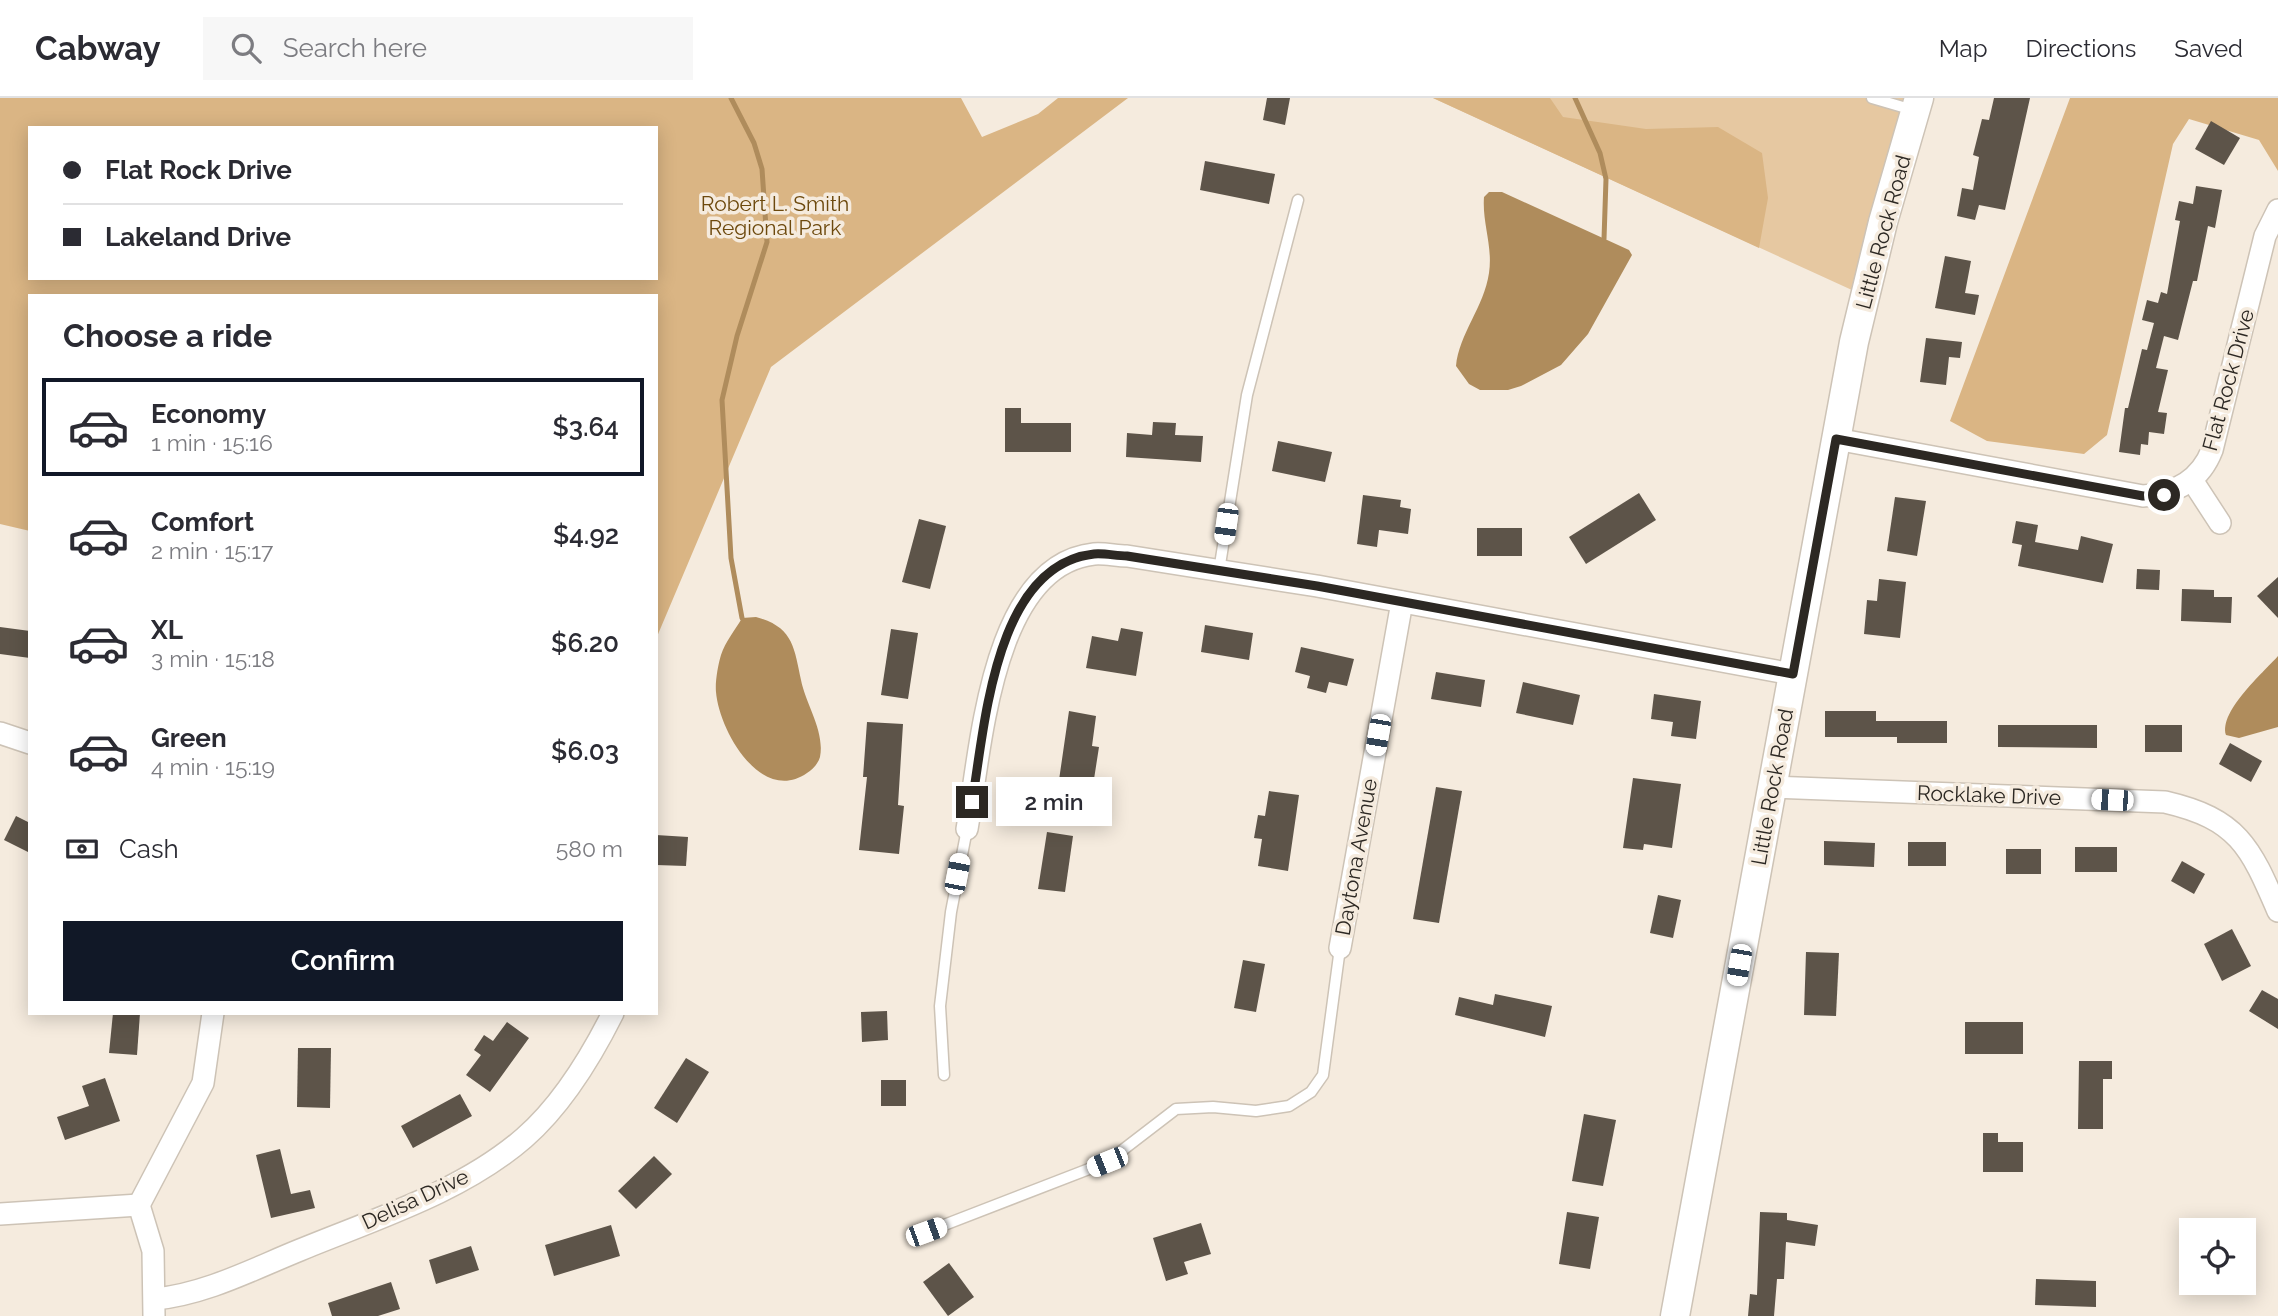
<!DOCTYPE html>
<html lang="en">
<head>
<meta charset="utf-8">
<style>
  :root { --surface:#fff; --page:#f7f7f7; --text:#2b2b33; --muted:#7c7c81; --line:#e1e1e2; --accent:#111827 }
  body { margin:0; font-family:Raleway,sans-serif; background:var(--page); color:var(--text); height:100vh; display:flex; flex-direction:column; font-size:26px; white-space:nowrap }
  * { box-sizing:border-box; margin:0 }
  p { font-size:23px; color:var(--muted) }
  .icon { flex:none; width:38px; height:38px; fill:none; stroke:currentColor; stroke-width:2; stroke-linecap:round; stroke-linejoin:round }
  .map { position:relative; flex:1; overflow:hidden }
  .panel { position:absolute; left:28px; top:196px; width:630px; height:721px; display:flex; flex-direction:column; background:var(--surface); border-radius:0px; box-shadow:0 4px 18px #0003 }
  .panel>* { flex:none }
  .top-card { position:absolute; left:28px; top:28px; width:630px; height:154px; border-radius:0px; box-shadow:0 4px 18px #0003; display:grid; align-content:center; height:154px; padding:0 35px; background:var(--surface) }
  .fabs { position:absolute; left:2179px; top:1120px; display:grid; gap:14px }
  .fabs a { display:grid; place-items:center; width:77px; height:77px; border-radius:0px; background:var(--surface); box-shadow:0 4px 18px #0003; font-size:35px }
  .end { position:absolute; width:32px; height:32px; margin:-16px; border:9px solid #2c2823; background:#fff; box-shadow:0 0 0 4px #fff }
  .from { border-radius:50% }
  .bubble { position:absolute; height:49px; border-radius:0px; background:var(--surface); box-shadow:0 4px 18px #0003; font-size:23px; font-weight:600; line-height:49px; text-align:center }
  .car { position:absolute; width:21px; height:42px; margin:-21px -10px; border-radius:9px; box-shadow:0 0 5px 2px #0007; background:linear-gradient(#fff 24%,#345 0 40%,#fff 0 76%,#345 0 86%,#fff 0) }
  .top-card b { display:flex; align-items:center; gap:24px; height:66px; font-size:26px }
  .top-card b+b { border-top:2px solid var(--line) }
  .top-card i { width:18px; height:18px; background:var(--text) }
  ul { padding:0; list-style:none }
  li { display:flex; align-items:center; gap:21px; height:98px; margin:0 14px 10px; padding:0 21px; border:4px solid transparent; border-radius:0px }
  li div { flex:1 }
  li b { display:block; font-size:26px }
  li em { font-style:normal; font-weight:600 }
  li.active { border-color:var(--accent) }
  li>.icon { width:63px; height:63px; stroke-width:1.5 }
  h2 { padding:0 35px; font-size:32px; line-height:84px }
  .pay { display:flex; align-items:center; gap:18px; height:77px; padding:0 35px; font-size:26px }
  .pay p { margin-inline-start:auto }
  .cta { display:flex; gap:14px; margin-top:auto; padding:14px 35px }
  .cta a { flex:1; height:80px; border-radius:0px; background:var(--accent); color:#fff; font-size:28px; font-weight:600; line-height:80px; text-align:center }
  header { display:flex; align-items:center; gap:42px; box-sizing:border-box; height:98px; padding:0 35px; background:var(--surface); border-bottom:2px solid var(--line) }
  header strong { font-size:33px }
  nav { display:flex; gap:38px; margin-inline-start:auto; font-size:24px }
  .search { width:490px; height:63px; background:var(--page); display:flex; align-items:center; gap:18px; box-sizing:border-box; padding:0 24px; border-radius:0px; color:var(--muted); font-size:26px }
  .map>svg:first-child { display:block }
  .green { fill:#e6c8a1 }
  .forest { fill:#dab584; fill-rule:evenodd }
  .water { fill:#af8c5c }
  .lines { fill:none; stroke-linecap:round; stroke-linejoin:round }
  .stream { stroke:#af8c5c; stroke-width:5 }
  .building { fill:#5d5449 }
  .lane-casing { stroke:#cdc3b6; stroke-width:13 }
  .street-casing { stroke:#cdc3b6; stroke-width:24 }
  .secondary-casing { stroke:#cdc3b6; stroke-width:31 }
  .lane { stroke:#fff; stroke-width:10 }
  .street { stroke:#fff; stroke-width:21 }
  .secondary { stroke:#fff; stroke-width:28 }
  .route { stroke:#2c2823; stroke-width:9 }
  .labels { text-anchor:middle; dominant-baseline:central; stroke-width:7; stroke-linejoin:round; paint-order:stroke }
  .park-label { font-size:21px; fill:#6d490d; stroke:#f5ebde }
  .street-label { font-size:21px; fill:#2c2823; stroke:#f5ebde }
</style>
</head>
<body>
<header>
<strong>Cabway</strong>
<div class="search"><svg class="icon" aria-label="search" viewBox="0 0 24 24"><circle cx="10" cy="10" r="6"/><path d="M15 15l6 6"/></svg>Search here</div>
<nav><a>Map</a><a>Directions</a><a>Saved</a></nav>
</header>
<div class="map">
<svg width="2278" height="1218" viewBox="0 0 2278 1218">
  <rect width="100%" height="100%" fill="#f5ebde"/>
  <path class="green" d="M 1433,0 L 1919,0 L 1865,198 Z"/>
  <g class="forest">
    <path d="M 0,0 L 961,0 L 982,39 L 1038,16 L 1058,0 L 1128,0 L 771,269 L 656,541 L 656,198 L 30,198 L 30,433 L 0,426 ZM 30,30 L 656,30 L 656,180 L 30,180 Z"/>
    <path d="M 1433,0 L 1550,0 L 1563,19 L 1646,31 L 1718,29 L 1762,55 L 1768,100 L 1759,150 Z"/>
    <path d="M 2070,0 L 2278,0 L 2278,73 L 2259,42 L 2189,21 L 2173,46 L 2107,337 L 2084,356 L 1987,343 L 1950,323 Z"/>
  </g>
  <g class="water">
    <path d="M 1489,94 L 1502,94 L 1629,152 L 1632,157 L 1588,236 L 1561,267 L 1521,288 L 1508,292 L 1480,292 L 1469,286 L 1456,268 C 1459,236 1484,209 1489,175 C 1493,148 1482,125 1484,99 Z"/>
    <path d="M 756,519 C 793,529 794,549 801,582 C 806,607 825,633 820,659 C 818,666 812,672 807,675 C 761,707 719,632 716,594 C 715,584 718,567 721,557 C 725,544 736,531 742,520 Z"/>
    <path d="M 2278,558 L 2278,629 L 2239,640 L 2226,637 C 2219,613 2263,575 2278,558 Z"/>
  </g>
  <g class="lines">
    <g class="stream">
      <path d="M 731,0 L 754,45 L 762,71 L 767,144 L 737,238 L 722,302 L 731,460 L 742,520"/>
      <path d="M 1575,0 L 1600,55 L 1606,81 L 1604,141"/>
    </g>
  </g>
  <g class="building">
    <path d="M 1267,0 L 1290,0 L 1285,27 L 1263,22 Z"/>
    <path d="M 1994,0 L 2030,0 L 2005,112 L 1979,107 L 1975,122 L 1957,118 L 1962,90 L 1973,92 L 1979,59 L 1973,57 L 1982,21 L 1989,22 Z"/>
    <path d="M 2211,23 L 2240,40 L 2224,67 L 2195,51 Z"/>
    <path d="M 1205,63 L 1275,76 L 1269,106 L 1200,92 Z"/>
    <path d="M 2196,88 L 2222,92 L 2215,130 L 2208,128 L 2197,183 L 2193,183 L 2178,242 L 2164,238 L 2156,270 L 2168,272 L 2158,314 L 2167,315 L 2164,336 L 2149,334 L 2148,347 L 2141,346 L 2140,357 L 2119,354 L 2125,310 L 2128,310 L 2142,251 L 2147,252 L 2154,225 L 2142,222 L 2147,202 L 2158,205 L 2161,194 L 2167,196 L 2180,123 L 2175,122 L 2179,103 L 2193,106 Z"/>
    <path d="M 1945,158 L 1971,163 L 1965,195 L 1979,197 L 1975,217 L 1935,210 Z"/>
    <path d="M 1926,240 L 1962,244 L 1960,260 L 1949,259 L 1946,287 L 1920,284 Z"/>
    <path d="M 1005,310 L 1021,310 L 1021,325 L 1071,325 L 1071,354 L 1005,354 Z"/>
    <path d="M 1153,324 L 1176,325 L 1175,337 L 1203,338 L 1201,364 L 1126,359 L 1127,335 L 1152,337 Z"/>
    <path d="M 1278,343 L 1332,354 L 1325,384 L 1272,373 Z"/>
    <path d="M 1639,395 L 1656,422 L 1586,466 L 1569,439 Z"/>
    <path d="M 1363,397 L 1401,402 L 1400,409 L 1411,411 L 1408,436 L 1379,432 L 1377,449 L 1357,446 Z"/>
    <path d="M 1895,399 L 1926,403 L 1917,458 L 1887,453 Z"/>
    <path d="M 919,421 L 946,428 L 930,491 L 902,484 Z"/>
    <path d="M 2016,423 L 2038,427 L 2035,444 L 2078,452 L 2081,438 L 2113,446 L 2103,485 L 2018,468 L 2022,447 L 2012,445 Z"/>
    <rect x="1477" y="430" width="45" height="28"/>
    <path d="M 2137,471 L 2160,472 L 2159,492 L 2136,491 Z"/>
    <path d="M 2278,479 L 2278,520 L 2257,498 Z"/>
    <path d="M 1879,481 L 1906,484 L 1900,540 L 1864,536 L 1867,502 L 1877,503 Z"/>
    <path d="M 2182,491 L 2214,492 L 2214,499 L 2232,499 L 2231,525 L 2181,523 Z"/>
    <path d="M 1205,527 L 1253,535 L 1249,562 L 1201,554 Z"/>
    <path d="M 0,529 L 30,533 L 30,560 L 0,556 Z"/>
    <path d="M 1121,530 L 1143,534 L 1136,578 L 1086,570 L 1092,538 L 1118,543 Z"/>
    <path d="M 891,531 L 918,535 L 908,601 L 881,597 Z"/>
    <path d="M 1301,549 L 1354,561 L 1347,588 L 1329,584 L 1326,595 L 1307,590 L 1310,578 L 1295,574 Z"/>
    <path d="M 1436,574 L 1485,582 L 1481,609 L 1431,601 Z"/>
    <path d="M 1523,584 L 1580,597 L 1573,627 L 1516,615 Z"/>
    <path d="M 1654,596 L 1701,603 L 1696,641 L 1671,638 L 1673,624 L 1651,621 Z"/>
    <path d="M 1069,613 L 1096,618 L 1092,648 L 1099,649 L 1092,694 L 1058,689 Z"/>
    <path d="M 1825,613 L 1876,613 L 1876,623 L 1947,623 L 1947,645 L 1897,645 L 1897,639 L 1825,639 Z"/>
    <path d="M 867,624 L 903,626 L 898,707 L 904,708 L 899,756 L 859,752 L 867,679 L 863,679 Z"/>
    <path d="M 1998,627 L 2097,627 L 2097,650 L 1998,649 Z"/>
    <rect x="2145" y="627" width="37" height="27"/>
    <path d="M 2230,645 L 2262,663 L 2251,684 L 2219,666 Z"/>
    <path d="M 1633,680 L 1681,686 L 1672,750 L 1644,746 L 1643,752 L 1623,750 Z"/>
    <path d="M 1436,689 L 1462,693 L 1439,825 L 1413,821 Z"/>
    <path d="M 1269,693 L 1299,697 L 1288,773 L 1258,768 L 1262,741 L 1254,740 L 1258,717 L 1265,718 Z"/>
    <path d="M 16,718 L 30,725 L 30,755 L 4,742 Z"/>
    <path d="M 1047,734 L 1073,738 L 1065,794 L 1038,791 Z"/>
    <path d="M 656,737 L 688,739 L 686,768 L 656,767 Z"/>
    <path d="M 1824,743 L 1875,745 L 1874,769 L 1824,767 Z"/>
    <rect x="1908" y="744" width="38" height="24"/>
    <rect x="2075" y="749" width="42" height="25"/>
    <rect x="2006" y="751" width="35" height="25"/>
    <path d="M 2182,763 L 2205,776 L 2194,796 L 2171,783 Z"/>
    <path d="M 1658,797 L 1681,802 L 1673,840 L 1650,835 Z"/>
    <path d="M 2232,831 L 2251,868 L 2222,883 L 2204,846 Z"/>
    <path d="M 1806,854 L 1839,855 L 1836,918 L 1804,917 Z"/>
    <path d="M 1243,862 L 1265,866 L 1256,914 L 1234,910 Z"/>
    <path d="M 2262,892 L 2278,901 L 2278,931 L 2249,913 Z"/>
    <path d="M 1495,896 L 1552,908 L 1545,939 L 1455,917 L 1459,899 L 1493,907 Z"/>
    <path d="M 887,913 L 888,942 L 862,944 L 861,914 Z"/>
    <path d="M 113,915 L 140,915 L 137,957 L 109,955 Z"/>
    <path d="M 507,924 L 529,940 L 490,994 L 466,977 L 481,957 L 474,952 L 484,937 L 493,943 Z"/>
    <rect x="1965" y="924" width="58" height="32"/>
    <path d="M 298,950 L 331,950 L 330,1010 L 297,1009 Z"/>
    <path d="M 686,960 L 709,974 L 677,1025 L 654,1010 Z"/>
    <path d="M 2079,963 L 2112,963 L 2112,981 L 2103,981 L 2103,1031 L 2078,1031 Z"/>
    <path d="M 105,980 L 120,1023 L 65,1042 L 57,1019 L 89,1008 L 82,988 Z"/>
    <rect x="881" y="982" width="25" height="26"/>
    <path d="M 460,996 L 472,1018 L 413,1050 L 401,1028 Z"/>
    <path d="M 1584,1016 L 1616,1022 L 1603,1088 L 1572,1083 Z"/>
    <path d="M 1983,1035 L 1998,1035 L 1998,1044 L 2023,1044 L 2023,1074 L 1983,1074 Z"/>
    <path d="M 280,1051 L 291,1096 L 310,1092 L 315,1110 L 271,1120 L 256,1057 Z"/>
    <path d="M 654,1058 L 672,1076 L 636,1111 L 618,1093 Z"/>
    <path d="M 1567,1114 L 1599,1119 L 1590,1171 L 1559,1166 Z"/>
    <path d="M 1760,1114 L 1787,1115 L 1787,1122 L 1818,1127 L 1815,1148 L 1786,1144 L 1784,1181 L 1777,1181 L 1774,1218 L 1748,1218 L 1750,1196 L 1757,1197 Z"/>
    <path d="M 1201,1125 L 1211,1156 L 1184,1164 L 1188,1176 L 1166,1183 L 1153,1140 Z"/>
    <path d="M 611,1127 L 620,1158 L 554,1178 L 545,1147 Z"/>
    <path d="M 471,1148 L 479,1172 L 436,1186 L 429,1162 Z"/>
    <path d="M 949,1165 L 974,1199 L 948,1218 L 923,1184 Z"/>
    <path d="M 2036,1181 L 2096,1183 L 2096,1209 L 2035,1207 Z"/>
    <path d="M 391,1184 L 400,1211 L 378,1218 L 332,1218 L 328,1205 Z"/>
  </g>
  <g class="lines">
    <defs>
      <g id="lane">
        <path d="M 1872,0 L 1913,12"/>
        <path d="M 1219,473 L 1247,297 L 1298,102"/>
        <path d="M 944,977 L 940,908 L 951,814 L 967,731"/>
        <path d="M 926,1134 L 1107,1064 L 1176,1011 L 1213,1009 L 1256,1013 L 1289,1008 L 1311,994 L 1323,977 L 1340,850"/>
      </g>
      <g id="street">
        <path d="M 1836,341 L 2143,398 C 2175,396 2200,383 2212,352 L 2265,138 L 2278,112"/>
        <path d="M 2192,382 L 2220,425"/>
        <path d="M 0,635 L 30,645"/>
        <path d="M 1772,689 L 2165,704 C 2238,721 2250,748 2278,813"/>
        <path d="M 967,731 C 981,652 991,467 1094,456 C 1105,455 1116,458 1127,458 L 1317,488 L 1792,576"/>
        <path d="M 1340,850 L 1402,504"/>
        <path d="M 139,1107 L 203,985 L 213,915"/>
        <path d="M 139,1107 L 153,1153 L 154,1218"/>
        <path d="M 0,1116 L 139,1107"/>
        <path d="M 155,1201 C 206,1196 253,1171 300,1152 C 375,1121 462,1094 524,1040 C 562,1007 590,961 613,915"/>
      </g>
      <path id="secondary" d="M 1675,1218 L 1854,244 L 1883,124 L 1919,0"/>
    </defs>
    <use href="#lane" class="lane-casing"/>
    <use href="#street" class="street-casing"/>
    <use href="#secondary" class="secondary-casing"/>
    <use href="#lane" class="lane"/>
    <use href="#street" class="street"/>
    <use href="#secondary" class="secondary"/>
  </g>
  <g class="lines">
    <path class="route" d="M 972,704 C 985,629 994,467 1094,456 C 1105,455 1116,458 1127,458 L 1317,488 L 1793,576 L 1836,341 L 2143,398 L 2164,397"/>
  </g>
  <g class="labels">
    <g class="park-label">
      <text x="775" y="105">Robert L. Smith<tspan x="775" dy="24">Regional Park</tspan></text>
    </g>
    <g class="street-label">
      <text transform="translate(1883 134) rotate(-75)">Little Rock Road</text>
      <text transform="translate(2228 282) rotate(-75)">Flat Rock Drive</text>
      <text transform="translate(1772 689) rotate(-80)">Little Rock Road</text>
      <text transform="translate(1989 697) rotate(2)">Rocklake Drive</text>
      <text transform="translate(1356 759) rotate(-80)">Daytona Avenue</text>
      <text transform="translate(415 1101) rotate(-25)">Delisa Drive</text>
    </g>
  </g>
</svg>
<div class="fabs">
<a><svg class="icon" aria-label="locate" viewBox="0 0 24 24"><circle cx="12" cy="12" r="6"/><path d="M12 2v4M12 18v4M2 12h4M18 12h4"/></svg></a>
</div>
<i class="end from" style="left:2164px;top:397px"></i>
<i class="end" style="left:972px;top:704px"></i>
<div class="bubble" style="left:996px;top:679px;width:116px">2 min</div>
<i class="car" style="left:1226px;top:426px;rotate:188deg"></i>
<i class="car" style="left:1378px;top:637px;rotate:190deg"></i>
<i class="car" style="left:2112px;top:702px;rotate:272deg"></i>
<i class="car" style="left:957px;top:776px;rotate:11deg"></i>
<i class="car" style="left:1739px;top:867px;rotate:190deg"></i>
<i class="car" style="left:1107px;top:1064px;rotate:248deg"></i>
<i class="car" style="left:926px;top:1134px;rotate:70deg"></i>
<div class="top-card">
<b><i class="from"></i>Flat Rock Drive</b>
<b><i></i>Lakeland Drive</b>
</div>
<section class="panel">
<h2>Choose a ride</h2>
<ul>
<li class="active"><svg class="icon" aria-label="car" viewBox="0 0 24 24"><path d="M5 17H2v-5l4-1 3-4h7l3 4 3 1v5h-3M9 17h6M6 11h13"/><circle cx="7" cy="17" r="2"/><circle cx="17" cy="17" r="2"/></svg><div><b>Economy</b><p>1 min · 15:16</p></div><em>$3.64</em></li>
<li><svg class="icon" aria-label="car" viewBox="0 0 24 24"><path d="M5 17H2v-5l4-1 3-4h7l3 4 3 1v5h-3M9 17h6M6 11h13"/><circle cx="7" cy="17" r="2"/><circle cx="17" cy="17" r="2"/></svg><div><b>Comfort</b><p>2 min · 15:17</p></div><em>$4.92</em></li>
<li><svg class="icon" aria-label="car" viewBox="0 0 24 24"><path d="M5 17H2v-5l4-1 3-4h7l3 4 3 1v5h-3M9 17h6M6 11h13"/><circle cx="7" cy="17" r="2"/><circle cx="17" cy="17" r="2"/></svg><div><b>XL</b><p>3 min · 15:18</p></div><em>$6.20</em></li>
<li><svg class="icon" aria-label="car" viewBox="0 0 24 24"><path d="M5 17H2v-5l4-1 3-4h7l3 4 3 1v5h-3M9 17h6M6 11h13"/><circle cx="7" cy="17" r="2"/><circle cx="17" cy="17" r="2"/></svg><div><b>Green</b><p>4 min · 15:19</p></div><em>$6.03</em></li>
</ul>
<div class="pay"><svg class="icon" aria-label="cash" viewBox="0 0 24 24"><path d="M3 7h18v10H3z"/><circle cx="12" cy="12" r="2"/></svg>Cash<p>580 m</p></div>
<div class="cta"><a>Confirm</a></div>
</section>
</div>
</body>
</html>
